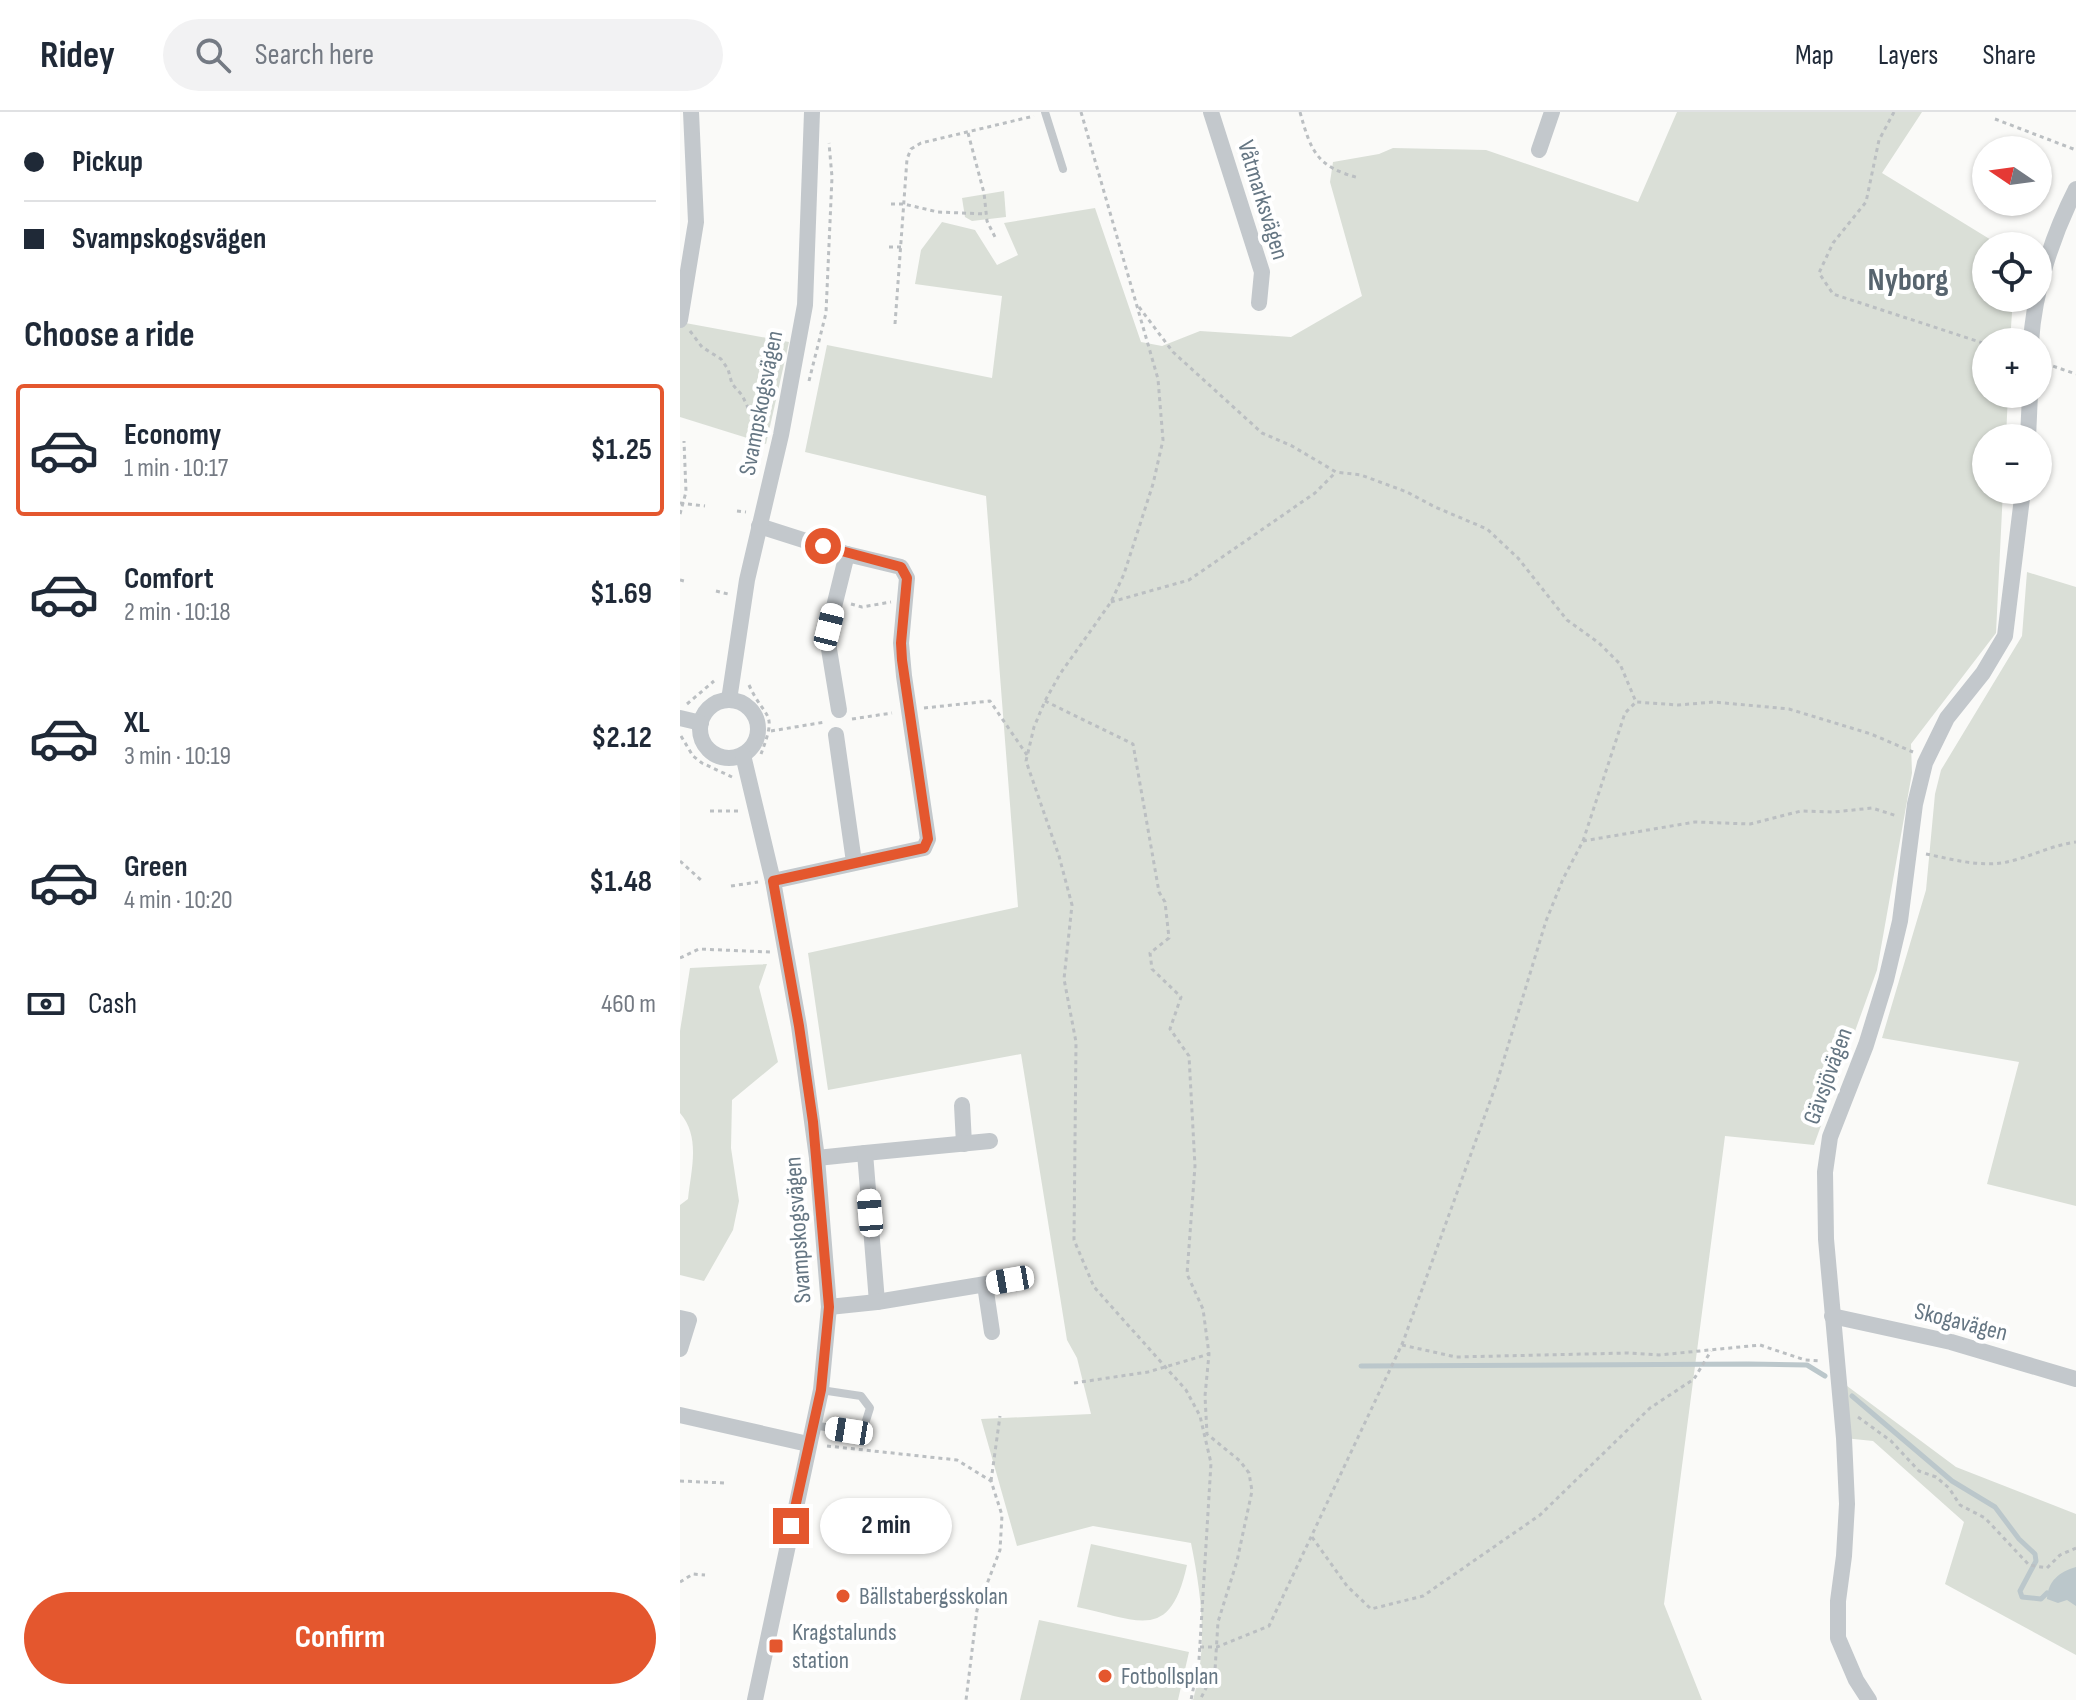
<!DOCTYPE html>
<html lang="en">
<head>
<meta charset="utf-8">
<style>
  :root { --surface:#fff; --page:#f2f2f3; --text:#1f2937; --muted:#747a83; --line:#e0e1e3; --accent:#e4572e }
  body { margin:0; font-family:"Sofia Sans Condensed",sans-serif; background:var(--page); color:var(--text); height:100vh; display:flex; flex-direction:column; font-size:30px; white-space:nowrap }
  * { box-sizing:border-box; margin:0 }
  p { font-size:26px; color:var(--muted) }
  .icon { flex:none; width:44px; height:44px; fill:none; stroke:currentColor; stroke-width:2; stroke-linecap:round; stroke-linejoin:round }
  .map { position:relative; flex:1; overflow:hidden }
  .details { display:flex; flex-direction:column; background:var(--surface); width:680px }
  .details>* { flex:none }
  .banner { display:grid; align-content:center; height:176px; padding:0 24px; background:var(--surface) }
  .needle { width:52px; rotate:283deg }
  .fabs { position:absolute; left:1292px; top:24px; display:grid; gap:16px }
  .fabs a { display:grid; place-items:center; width:80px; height:80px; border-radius:50%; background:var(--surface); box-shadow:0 2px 6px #0004; font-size:40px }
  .end { position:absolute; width:36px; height:36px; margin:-18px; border:10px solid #e4572e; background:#fff; box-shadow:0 0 0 4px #fff }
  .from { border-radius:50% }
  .bubble { position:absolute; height:56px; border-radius:28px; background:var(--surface); box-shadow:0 2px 6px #0004; font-size:26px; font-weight:700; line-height:56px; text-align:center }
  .car { position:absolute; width:24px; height:48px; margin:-24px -12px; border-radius:10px; box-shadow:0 0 6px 2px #0007; background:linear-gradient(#fff 24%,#345 0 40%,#fff 0 76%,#345 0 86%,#fff 0) }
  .banner b { display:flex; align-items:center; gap:28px; height:76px; font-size:30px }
  .banner b+b { border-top:2px solid var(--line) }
  .banner i { width:20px; height:20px; background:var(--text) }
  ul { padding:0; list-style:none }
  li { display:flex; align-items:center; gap:24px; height:132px; margin:0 16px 12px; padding:0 8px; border:4px solid transparent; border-radius:8px }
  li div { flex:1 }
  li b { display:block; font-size:30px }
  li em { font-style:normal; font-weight:700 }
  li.active { border-color:var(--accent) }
  li>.icon { width:72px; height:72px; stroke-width:1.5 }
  h2 { padding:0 24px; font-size:36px; line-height:96px }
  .pay { display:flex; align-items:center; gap:20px; height:88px; padding:0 24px; font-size:30px }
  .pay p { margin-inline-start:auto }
  .cta { display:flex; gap:16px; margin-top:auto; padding:16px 24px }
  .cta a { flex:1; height:92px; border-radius:48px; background:var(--accent); color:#fff; font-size:32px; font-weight:700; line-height:92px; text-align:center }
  header { display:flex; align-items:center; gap:48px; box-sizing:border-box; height:112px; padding:0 40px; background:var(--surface); border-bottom:2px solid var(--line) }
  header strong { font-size:38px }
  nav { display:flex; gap:44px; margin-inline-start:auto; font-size:28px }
  .search { width:560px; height:72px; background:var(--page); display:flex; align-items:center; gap:20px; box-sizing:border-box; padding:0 28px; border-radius:44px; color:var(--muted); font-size:30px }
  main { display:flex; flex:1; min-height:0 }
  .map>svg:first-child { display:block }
  .green { fill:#dadfd7 }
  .water { fill:#bbc7cb }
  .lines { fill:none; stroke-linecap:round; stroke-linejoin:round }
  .stream { stroke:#bbc7cb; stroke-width:5 }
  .path { stroke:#bbbfc2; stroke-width:3; stroke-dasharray:4 4; stroke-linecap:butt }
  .lane { stroke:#c3c8cc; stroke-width:8 }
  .street { stroke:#c3c8cc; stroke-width:16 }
  .route { stroke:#e4572e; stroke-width:10 }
  .poi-dot { fill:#e4572e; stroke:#fff; stroke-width:3 }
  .labels { text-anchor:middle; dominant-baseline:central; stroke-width:8; stroke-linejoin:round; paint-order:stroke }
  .street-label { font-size:24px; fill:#657683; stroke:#fff }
  .poi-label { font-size:24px; fill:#657683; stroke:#fff; text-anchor:start }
  .district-label { font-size:32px; font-weight:bold; fill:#57646e; stroke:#fff }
</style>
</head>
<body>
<header>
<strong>Ridey</strong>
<div class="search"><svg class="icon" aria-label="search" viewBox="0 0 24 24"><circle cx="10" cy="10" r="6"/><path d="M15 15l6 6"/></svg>Search here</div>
<nav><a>Map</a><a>Layers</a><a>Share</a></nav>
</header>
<main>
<section class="details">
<div class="banner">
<b><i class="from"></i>Pickup</b>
<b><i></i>Svampskogsvägen</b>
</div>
<h2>Choose a ride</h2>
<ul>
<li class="active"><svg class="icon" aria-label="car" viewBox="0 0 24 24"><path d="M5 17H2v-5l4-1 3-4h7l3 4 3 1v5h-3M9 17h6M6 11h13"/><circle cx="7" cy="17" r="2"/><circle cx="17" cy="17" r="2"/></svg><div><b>Economy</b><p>1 min · 10:17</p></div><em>$1.25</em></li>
<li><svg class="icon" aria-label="car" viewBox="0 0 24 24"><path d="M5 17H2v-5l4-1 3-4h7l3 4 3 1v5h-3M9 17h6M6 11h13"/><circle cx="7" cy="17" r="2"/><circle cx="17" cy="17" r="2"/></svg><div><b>Comfort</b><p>2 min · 10:18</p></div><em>$1.69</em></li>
<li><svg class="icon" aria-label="car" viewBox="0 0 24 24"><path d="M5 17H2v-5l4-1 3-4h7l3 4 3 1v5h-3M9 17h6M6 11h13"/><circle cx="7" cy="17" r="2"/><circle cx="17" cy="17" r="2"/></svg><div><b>XL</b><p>3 min · 10:19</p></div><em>$2.12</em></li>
<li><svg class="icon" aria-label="car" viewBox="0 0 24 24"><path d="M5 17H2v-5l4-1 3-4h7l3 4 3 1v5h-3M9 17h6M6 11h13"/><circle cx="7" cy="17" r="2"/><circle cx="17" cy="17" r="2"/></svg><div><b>Green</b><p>4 min · 10:20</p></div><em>$1.48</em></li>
</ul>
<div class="pay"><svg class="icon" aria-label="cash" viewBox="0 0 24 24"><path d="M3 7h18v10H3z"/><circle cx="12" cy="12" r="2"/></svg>Cash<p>460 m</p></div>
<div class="cta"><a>Confirm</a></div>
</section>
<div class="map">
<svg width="1396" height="1588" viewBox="0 0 1396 1588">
  <rect width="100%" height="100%" fill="#fafaf8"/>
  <g class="green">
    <path d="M 997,0 L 1242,0 L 1202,61 L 1321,134 L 1306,134 L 1306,186 L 1333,186 L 1330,230 L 1306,230 L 1306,282 L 1328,282 L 1326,326 L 1306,326 L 1306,378 L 1323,378 L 1316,521 L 1231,632 L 1232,661 L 1197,858 L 1134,1033 L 1045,1024 L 984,1492 L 1022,1588 L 513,1588 C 528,1533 522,1486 511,1431 L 413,1414 L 337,1434 L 301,1307 L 411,1302 L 397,1246 L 387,1228 L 341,942 L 148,978 L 128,841 L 338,795 L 306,384 L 125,340 L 147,233 L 312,266 L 322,184 L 235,172 L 241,138 L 262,110 L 295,118 L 317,153 L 338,143 L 324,111 L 415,96 L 461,230 L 482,234 L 520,219 L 611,225 L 682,184 L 650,70 L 653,50 L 699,42 L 713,36 L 806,38 L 958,90 Z"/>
    <path d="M 324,79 L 326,105 L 292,109 L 285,105 L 282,86 Z"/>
    <path d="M 0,210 L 109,230 L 86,332 L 0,305 Z"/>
    <path d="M 1347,460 L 1396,475 L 1396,1094 L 1307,1072 L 1339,950 L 1202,926 L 1246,778 L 1255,682 L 1261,658 L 1342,524 Z"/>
    <path d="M 87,852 L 79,875 L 98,950 L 52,988 L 51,1036 L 59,1089 L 53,1118 L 24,1169 L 0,1163 L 0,1093 L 8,1087 C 11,1058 21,1025 0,1001 L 0,919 L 10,856 Z"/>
    <path d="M 1159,1268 L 1276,1355 L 1396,1402 L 1396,1543 L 1265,1472 L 1284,1410 L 1193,1329 L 1164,1326 Z"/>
    <path d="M 411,1432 L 507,1453 C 490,1531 459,1508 397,1495 Z"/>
    <path d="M 359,1508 L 509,1540 L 498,1588 L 340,1588 Z"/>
  </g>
  <path class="water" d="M 1396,1455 L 1396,1494 L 1387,1488 L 1378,1491 L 1367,1487 C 1368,1469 1379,1460 1396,1455 Z"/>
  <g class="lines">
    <g class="stream">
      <path d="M 681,1254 L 1068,1252 L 1127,1253 L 1145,1264"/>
      <path d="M 1172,1284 L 1272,1369 L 1315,1395 L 1339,1427 L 1355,1442 L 1356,1449 L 1340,1479 L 1342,1485 L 1361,1487 L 1367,1481"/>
    </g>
    <g class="path">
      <path d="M 401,0 L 478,267 L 483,328 L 473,372 L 444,462 L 431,490 L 380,562 L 365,589 L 354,615 L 346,649 L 379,744 L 392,793 L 384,867 L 396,930 L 394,1128 L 414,1175 L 506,1278 L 520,1304 L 531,1351 L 519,1548 L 511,1588"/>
      <path d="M 620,0 C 631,40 637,55 679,66"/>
      <path d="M 1214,0 L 1199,28 L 1186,90 L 1153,131 L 1139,161 L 1153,182 L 1306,232"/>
      <path d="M 1315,7 L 1396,38"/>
      <path d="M 288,21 L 304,81 L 307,109 L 316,127"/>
      <path d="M 211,92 L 224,92 L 258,100 L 306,102"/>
      <path d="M 209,135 L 222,135"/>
      <path d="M 459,195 L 493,240 L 582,321 L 612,334 L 656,360 L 681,363 L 727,380 L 755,395 L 807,417 L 838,446 L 887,508 L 919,531 L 940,552 L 956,590 L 998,593 L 1034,590 L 1109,597 L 1191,622 L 1233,640"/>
      <path d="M 215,212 L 227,47 L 231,37 L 241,31 L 354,4"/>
      <path d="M 10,219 L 22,235 L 41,247 L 48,257 L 52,272 L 62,283 L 71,302 L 80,339"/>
      <path d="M 1358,249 L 1396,262"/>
      <path d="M 129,269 L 146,201 L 152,65 L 149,31"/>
      <path d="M 0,391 L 25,394"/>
      <path d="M 57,399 L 66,400"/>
      <path d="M 0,402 L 6,380 L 4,329"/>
      <path d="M 0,468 L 4,469"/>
      <path d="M 36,479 L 48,482"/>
      <path d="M 431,490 L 509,468 L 635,381 L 656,360"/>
      <path d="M 171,492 L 182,495 L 211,490"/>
      <path d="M 69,573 C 86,610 98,597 81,642"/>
      <path d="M 365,589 L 453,632 L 479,780 L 485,790 L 489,826 L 470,841 L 472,857 L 501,885 L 490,917 L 509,944 L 515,1054 L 507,1162 L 523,1197 L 529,1242 L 525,1284 L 527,1322 L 560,1349 L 569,1361 L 572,1379 L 557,1449 L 538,1510 L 535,1558 L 520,1588"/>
      <path d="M 7,592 L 34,569"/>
      <path d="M 244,596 L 310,589 L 347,643"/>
      <path d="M 172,607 L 212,601"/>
      <path d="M 91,619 L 145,610"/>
      <path d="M 1,624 L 13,644 L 22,651 L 52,665"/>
      <path d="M 30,699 L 58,699"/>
      <path d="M 903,729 L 945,601 L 955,591"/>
      <path d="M 1246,742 C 1276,748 1305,757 1335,748 C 1356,742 1374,733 1396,730"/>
      <path d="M 0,749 L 22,769"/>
      <path d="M 51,774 L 78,770"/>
      <path d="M 0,846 L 19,837 L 90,840"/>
      <path d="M 722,1233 L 776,1245 L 948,1241 L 979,1243 L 1080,1233 L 1125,1248 L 1141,1249"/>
      <path d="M 394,1271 L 468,1260 L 529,1242"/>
      <path d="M 1178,1305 L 1211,1329 L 1239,1359 L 1256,1365 L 1269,1376 L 1280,1393 L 1305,1406 L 1349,1453 L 1367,1456 L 1380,1443 L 1396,1436"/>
      <path d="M 147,1334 L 277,1348 L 311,1369 L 322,1403 L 320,1438 L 297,1498 L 286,1588"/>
      <path d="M 0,1369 L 45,1371"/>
      <path d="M 311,1369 L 320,1304"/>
      <path d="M 632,1425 L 667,1474 L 691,1497 L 743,1484 L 860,1403 L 970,1296 L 1014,1267 L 1031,1239"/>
      <path d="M 0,1470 L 13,1462 L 25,1463"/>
      <path d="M 520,1535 L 537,1535 L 589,1514 L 723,1230 L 817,970 L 866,809 L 883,767 L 903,729 L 1015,710 L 1070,712 L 1121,699 L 1154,700 L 1192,696 L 1217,704"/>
    </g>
    <g class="lane">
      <path d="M 365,0 L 383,57"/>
      <path d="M 133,1313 L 169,1319 L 184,1315 L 190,1296 L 181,1284 L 141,1278"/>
    </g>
    <g class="street">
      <path d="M 531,0 L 582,160 L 579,191"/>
      <path d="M 859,38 L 872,0"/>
      <path d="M 0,208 L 16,110 L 11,0"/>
      <path d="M 1351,230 C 1354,179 1373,122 1396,77"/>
      <path d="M 1348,326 L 1350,282"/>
      <path d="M 79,414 L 167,442 L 221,455 L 227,466 L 221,531 L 224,564 L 248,727 L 244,736 L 93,769"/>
      <path d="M 49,588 L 67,468 L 101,323 L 125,193 L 132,0"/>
      <circle cx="49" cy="617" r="29"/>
      <path d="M 159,598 L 149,537 L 149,515 L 167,442"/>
      <path d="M 0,606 L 21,611"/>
      <path d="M 156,623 L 174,750"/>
      <path d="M 63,643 L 93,769 L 119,914 L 137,1046 L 149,1195 L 141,1278 L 75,1588"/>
      <path d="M 282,993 L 284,1032"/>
      <path d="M 137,1046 L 185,1041"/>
      <path d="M 305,1173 L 312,1220"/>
      <path d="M 197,1190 L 185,1041 L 310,1029"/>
      <path d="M 149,1195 L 197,1190 L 330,1168"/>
      <path d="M 1152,1204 L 1271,1230 L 1396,1267"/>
      <path d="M 0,1206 L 9,1208 L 0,1237"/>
      <path d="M 0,1303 L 128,1332"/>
      <path d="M 1189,1588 L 1176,1568 L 1158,1526 L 1158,1489 L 1164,1444 L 1167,1392 L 1164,1326 L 1146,1127 L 1145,1060 L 1150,1025 L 1186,933 L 1206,868 L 1220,809 L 1235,692 L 1245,651 L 1267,606 L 1303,561 L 1325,524 L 1343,378"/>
    </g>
  </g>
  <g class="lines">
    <path class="route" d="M 111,1414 L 141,1278 L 149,1195 L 133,1010 L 119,914 L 93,769 L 244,736 L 248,727 L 222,548 L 221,531 L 227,466 L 221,455 L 143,434"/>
  </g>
  <g class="poi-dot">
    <circle cx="163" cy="1484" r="8"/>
    <rect x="88" y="1526" width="16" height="16" rx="4"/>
    <circle cx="425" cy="1564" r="8"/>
  </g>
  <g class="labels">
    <g class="street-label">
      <text transform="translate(583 88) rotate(73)">Våtmarksvägen</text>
      <text transform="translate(81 291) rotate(-79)">Svampskogsvägen</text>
      <text transform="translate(1148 964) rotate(-70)">Gävsjövägen</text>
      <text transform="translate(118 1118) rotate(-94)">Svampskogsvägen</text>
      <text transform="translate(1281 1210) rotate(14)">Skogavägen</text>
    </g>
    <g class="poi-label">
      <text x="179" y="1484">Bällstabergsskolan</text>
      <text x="112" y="1520">Kragstalunds<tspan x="112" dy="28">station</tspan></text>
      <text x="441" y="1564">Fotbollsplan</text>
    </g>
    <g class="district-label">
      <text x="1228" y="168">Nyborg</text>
    </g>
  </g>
</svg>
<div class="fabs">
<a><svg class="needle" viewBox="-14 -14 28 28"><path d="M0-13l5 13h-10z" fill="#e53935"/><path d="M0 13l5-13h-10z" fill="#747a83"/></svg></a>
<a><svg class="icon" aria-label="locate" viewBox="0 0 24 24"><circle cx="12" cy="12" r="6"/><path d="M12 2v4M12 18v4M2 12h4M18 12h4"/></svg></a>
<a>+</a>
<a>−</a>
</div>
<i class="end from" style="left:143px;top:434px"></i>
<i class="end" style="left:111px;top:1414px"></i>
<div class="bubble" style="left:140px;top:1386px;width:132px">2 min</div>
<i class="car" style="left:149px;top:515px;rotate:14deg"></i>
<i class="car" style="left:190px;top:1101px;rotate:355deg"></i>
<i class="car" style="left:330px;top:1168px;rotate:260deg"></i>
<i class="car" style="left:169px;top:1319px;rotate:279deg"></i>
</div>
</main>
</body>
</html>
